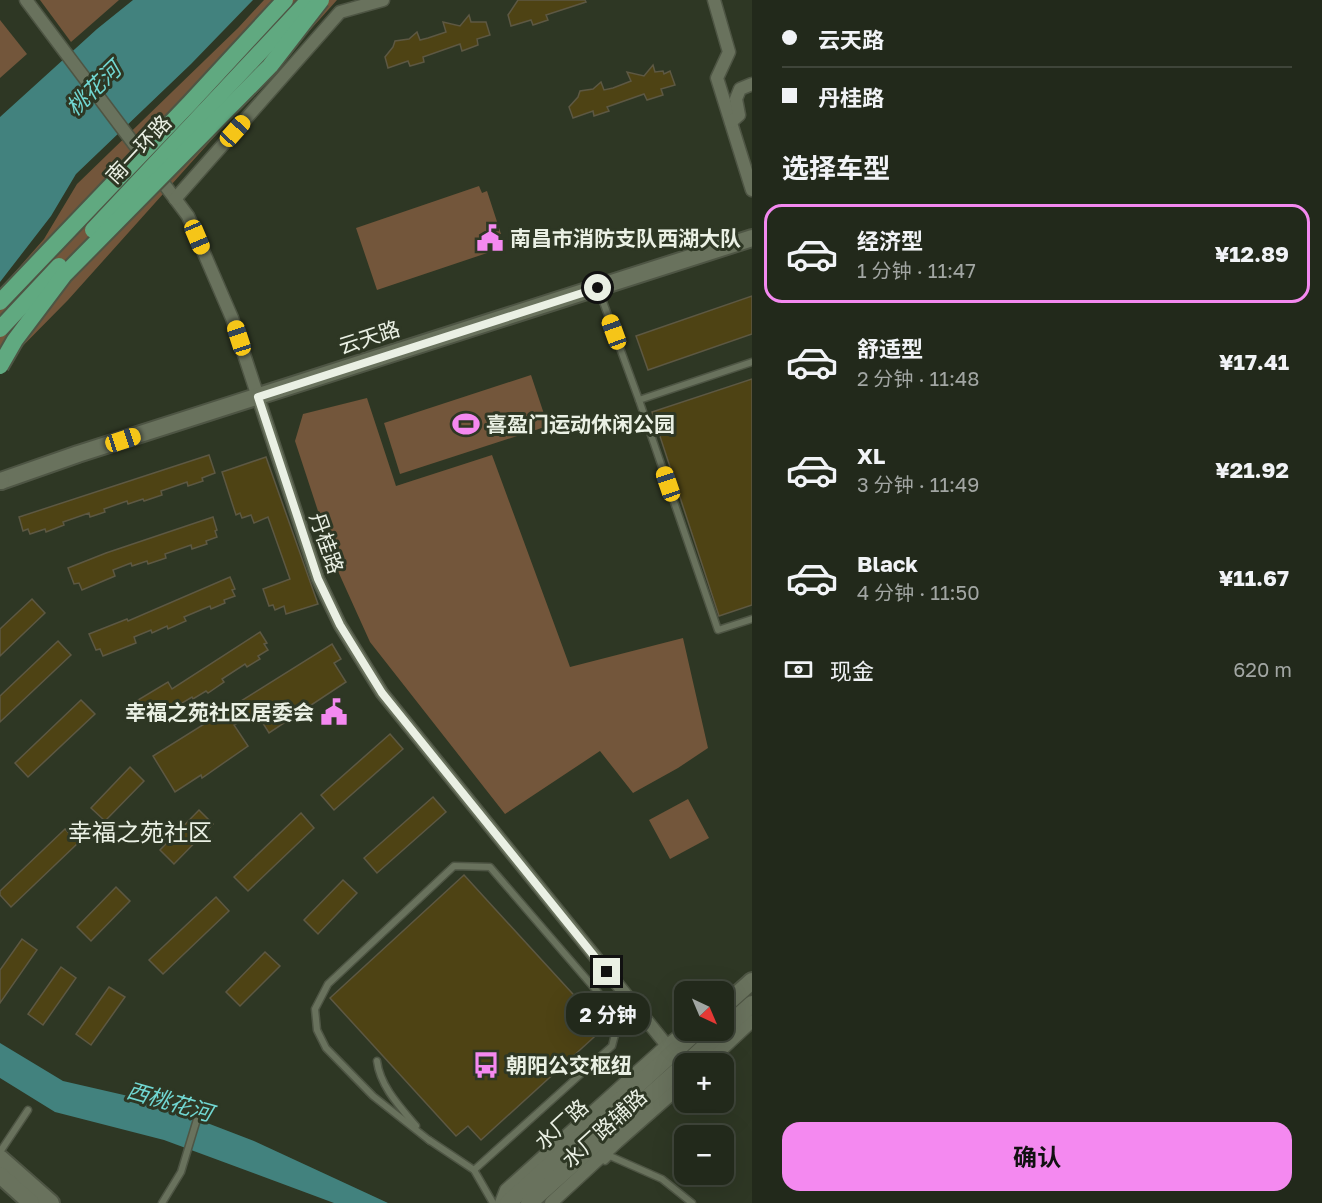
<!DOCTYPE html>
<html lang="zh">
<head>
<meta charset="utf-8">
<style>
  :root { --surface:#22291b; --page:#2a3124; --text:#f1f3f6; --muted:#a2a6a3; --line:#3f453a; --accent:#f489f0 }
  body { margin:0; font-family:"Golos Text","Noto Sans SC",sans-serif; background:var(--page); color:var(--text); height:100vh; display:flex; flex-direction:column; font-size:22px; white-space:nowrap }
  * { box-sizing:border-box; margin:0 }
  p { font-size:20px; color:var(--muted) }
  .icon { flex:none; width:33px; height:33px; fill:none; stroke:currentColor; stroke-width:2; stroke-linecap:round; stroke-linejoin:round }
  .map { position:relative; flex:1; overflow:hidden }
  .panel { display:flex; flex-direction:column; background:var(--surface); width:570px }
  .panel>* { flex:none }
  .guide { display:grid; align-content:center; height:132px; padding:0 30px; background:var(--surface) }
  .needle { width:39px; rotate:136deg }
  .buttons { position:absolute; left:674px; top:981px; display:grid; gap:12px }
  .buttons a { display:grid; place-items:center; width:60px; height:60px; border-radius:12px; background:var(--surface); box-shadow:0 6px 24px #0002,0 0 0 2px var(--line); font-size:30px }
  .end { position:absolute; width:27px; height:27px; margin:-14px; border:8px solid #eaf0e4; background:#111; box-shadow:0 0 0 3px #111 }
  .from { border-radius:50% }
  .bubble { position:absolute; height:42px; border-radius:18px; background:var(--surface); box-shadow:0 6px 24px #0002,0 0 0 2px var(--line); font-size:20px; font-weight:700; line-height:42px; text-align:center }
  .car { position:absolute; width:18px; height:36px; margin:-18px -9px; border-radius:8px; box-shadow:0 0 4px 2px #0007; background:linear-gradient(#f5c518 24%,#345 0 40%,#f5c518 0 76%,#345 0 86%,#f5c518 0) }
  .guide b { display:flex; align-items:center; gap:21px; height:57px; font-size:22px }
  .guide b+b { border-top:2px solid var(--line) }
  .guide i { width:15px; height:15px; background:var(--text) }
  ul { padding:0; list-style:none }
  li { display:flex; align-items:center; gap:18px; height:99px; margin:0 12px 9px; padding:0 18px; border:3px solid transparent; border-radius:18px }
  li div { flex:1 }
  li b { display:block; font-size:22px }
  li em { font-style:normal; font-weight:700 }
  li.on { border-color:var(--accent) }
  li>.icon { width:54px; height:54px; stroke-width:1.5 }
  h2 { padding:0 30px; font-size:27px; line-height:72px }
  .pay { display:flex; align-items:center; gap:15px; height:66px; padding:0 30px; font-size:22px }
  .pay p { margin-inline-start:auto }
  .button { display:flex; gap:12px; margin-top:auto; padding:12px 30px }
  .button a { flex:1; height:69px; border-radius:18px; background:var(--accent); color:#111; font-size:24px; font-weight:700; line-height:69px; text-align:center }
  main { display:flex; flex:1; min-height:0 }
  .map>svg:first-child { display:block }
  .green { fill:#73563b }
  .water { fill:#42827e }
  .building { fill:#4e4314; stroke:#5d5843; stroke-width:1.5 }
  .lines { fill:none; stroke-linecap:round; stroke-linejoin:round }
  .service-casing { stroke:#4e5544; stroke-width:9 }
  .minor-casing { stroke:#4e5544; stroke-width:15 }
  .tertiary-casing { stroke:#4e5544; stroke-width:20 }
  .secondary-casing { stroke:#4e5544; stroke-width:20 }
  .service { stroke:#69725d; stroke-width:6 }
  .minor { stroke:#69725d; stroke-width:12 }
  .tertiary { stroke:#69725d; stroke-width:16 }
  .secondary { stroke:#69725d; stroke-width:16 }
  .trunk-bridge-casing { stroke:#4e5544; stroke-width:20; stroke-linecap:butt }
  .trunk-bridge { stroke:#60a980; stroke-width:16 }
  .route { stroke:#eaf0e4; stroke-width:8 }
  .labels { text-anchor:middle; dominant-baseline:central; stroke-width:6; stroke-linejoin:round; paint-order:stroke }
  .street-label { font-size:21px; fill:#eaf0e4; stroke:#2e3724 }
  .poi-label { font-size:21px; font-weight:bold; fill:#eaf0e4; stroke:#2e3724; text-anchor:start }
  .water-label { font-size:22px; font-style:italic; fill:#71d7d2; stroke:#2e3724 }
  .quarter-label { font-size:24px; fill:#eaf0e4; stroke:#2e3724 }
</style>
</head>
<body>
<main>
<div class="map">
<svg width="752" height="1203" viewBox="0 0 752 1203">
  <rect width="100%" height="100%" fill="#2e3724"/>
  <g class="green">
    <path d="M 40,0 L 119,0 L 71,42 Z"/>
    <path d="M 264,0 L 337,0 L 68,300 L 0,369 L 0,289 L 44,239 L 77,184 L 238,28 Z"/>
    <path d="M 0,20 L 27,54 L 0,78 Z"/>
    <path d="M 479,186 L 482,193 L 487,191 L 501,234 L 495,236 L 499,249 L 377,290 L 356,228 Z"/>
    <path d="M 531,375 L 548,426 L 400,474 L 384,423 Z"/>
    <path d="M 367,398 L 396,486 L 492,455 L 570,667 L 683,638 L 708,748 L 678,768 L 633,793 L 600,751 L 505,814 L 370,642 L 337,569 L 295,441 L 303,414 Z"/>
    <path d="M 688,799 L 709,838 L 670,859 L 649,820 Z"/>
  </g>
  <g class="water">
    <path d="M 133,0 L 253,0 L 191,64 L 76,174 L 51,216 L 0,282 L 0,117 L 97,29 Z"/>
    <path d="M 0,1043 L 63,1081 L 150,1101 L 254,1141 L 388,1203 L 334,1203 L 164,1140 L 55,1112 L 0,1078 Z"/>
  </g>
  <g class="building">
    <path d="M 518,0 L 585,0 L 586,2 L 546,15 L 548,20 L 533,25 L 531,20 L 511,26 L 508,15 Z"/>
    <path d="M 469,15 L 471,22 L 486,22 L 490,35 L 477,39 L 478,45 L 462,51 L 460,44 L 423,57 L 424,62 L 410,66 L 408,61 L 388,68 L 385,57 L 393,47 L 395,41 L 409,39 L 417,32 L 420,40 L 428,38 L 446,32 L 443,22 L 460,26 Z"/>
    <path d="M 653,65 L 655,72 L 663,71 L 664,74 L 670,71 L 675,85 L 661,89 L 663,95 L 647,100 L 644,94 L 607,107 L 609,111 L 594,116 L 593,111 L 573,118 L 569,107 L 578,97 L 580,91 L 593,89 L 601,82 L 604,90 L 613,88 L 631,81 L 627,72 L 644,76 Z"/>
    <path d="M 752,296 L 752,334 L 648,370 L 636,336 Z"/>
    <path d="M 752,379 L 752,605 L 719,616 L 652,412 Z"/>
    <path d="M 209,455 L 215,473 L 202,478 L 203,481 L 188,486 L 187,482 L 161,491 L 162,495 L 144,501 L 143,499 L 128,504 L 127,501 L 104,509 L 105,512 L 90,517 L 89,513 L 63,522 L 64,525 L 46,532 L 45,529 L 30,534 L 28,529 L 23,531 L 19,517 Z"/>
    <path d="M 266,457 L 318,604 L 286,614 L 284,606 L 275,610 L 273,605 L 269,606 L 263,589 L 290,579 L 268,517 L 254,523 L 251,515 L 242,518 L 240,513 L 236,515 L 222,472 Z"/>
    <path d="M 213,517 L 217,530 L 215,531 L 217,537 L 206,541 L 207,544 L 192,549 L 191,545 L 165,554 L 166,558 L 148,564 L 147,561 L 132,566 L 131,563 L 113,570 L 115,576 L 82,590 L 79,583 L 74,584 L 68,568 L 106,553 Z"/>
    <path d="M 230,577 L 235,589 L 232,590 L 235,596 L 224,600 L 225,603 L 211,609 L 210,606 L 184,617 L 186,621 L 168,629 L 167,626 L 152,633 L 151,630 L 134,637 L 136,643 L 103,656 L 100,649 L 96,650 L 89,634 L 127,619 L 128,621 Z"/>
    <path d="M 32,599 L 45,613 L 0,656 L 0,629 Z"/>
    <path d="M 260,632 L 267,643 L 264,644 L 268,650 L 258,656 L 260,659 L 247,667 L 245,664 L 222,679 L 224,682 L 208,693 L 206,691 L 193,699 L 192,697 L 150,722 L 146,715 L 141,718 L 133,703 L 168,682 L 172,689 Z"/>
    <path d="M 58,641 L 71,655 L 0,722 L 0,696 Z"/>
    <path d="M 332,644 L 341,659 L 334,663 L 346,682 L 269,733 L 256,712 L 234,725 L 248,746 L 202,778 L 201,775 L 175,792 L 153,756 Z"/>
    <path d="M 81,700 L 95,714 L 28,777 L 15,763 Z"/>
    <path d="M 390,734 L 403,749 L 334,810 L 321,795 Z"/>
    <path d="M 130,767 L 144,781 L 105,821 L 91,808 Z"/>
    <path d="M 433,797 L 446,812 L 377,873 L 364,858 Z"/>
    <path d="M 199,810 L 213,824 L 174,864 L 160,850 Z"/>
    <path d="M 301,813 L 314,828 L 248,891 L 234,877 Z"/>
    <path d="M 65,829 L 78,843 L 11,907 L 0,895 L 0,891 Z"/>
    <path d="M 464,875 L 604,1028 L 481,1140 L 468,1126 L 456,1136 L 330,998 Z"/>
    <path d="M 343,880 L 357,893 L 318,934 L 304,920 Z"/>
    <path d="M 116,887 L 130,901 L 91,941 L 77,927 Z"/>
    <path d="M 216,897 L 229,911 L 163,974 L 149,960 Z"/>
    <path d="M 22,939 L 37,950 L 0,1003 L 0,970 Z"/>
    <path d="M 265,952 L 280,966 L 240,1006 L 226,992 Z"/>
    <path d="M 61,967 L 76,978 L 43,1025 L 28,1014 Z"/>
    <path d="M 109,987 L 125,997 L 91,1045 L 76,1034 Z"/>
  </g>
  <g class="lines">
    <defs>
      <g id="service">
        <path d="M 598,288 L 639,400"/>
        <path d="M 752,362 L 639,400 L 718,630 L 752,619"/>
        <path d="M 377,1061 C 380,1086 400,1107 416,1126"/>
        <path d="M 429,1140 L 474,1170 L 493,1203"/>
        <path d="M 430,1141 L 373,1096 L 326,1048 L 317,1030 L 315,1009 L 328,984 L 454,866 L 490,867 L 614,1011 L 618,1023 L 612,1046 L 474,1170"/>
        <path d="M 0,1152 L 28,1110"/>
        <path d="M 605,1161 L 610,1156 L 662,1179 L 692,1203"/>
        <path d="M 162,1203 L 181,1172 L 201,1106"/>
      </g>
      <g id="minor">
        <path d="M 26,0 L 188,216 L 232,318 L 318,579 L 340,625 L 382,693 L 673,1053"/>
        <path d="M 714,0 L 729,52 L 717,78 L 752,190"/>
        <path d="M 731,122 L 739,115 L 736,99 L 740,89 L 752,84"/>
        <path d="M 175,199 L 340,12 L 383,0"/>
        <path d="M 706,1064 L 752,1021"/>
        <path d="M 501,1203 L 506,1190 L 666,1046 L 687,1030"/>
        <path d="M 551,1203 L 617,1142 L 684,1083"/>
      </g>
      <g id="tertiary">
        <path d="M 1,481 L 78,454 L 752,238"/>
        <path d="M 723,1007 L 752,981"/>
        <path d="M 723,1030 L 752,1004"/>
        <path d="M 686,1064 L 723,1030"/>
        <path d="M 0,1158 L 51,1203"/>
        <path d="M 0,1175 L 31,1203"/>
        <path d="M 508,1203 L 698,1030"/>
        <path d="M 529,1203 L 684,1065"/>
      </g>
      <path id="secondary" d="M 0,481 L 1,481"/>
    </defs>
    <use href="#service" class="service-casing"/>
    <use href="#minor" class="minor-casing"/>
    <use href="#tertiary" class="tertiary-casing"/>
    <use href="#secondary" class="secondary-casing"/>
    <use href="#service" class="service"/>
    <use href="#minor" class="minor"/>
    <use href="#tertiary" class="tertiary"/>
    <use href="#secondary" class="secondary"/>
    <defs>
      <g id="trunk-bridge">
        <path d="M 93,230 L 309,0"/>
        <path d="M 0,302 L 190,103 L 285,0"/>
        <path d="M 0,329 L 59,266"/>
        <path d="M 0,366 L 15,340 L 64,275 L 270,66 L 321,0"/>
      </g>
    </defs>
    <use href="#trunk-bridge" class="trunk-bridge-casing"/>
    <use href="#trunk-bridge" class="trunk-bridge"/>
  </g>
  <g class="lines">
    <path class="route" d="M 598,288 L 258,397 L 318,579 L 340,625 L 382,693 L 607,972"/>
  </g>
  <defs>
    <symbol id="civic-bare" viewBox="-9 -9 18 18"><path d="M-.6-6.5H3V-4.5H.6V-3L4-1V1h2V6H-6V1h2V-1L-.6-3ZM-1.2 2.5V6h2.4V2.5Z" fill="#f489f0" stroke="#2e3724" stroke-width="2.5" paint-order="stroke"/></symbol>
    <symbol id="stadium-bare" viewBox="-9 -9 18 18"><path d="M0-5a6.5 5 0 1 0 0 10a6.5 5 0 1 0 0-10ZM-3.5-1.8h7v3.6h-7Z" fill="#f489f0" stroke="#2e3724" stroke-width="2.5" paint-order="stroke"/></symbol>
    <symbol id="bus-bare" viewBox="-9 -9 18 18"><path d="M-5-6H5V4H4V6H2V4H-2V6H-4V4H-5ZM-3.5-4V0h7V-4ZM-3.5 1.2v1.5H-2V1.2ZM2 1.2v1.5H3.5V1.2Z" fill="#f489f0" stroke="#2e3724" stroke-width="2.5" paint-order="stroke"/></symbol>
  </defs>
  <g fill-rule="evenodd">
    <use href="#civic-bare" x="471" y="219" width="38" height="38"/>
    <use href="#stadium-bare" x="447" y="405" width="38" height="38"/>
    <use href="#civic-bare" x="315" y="693" width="38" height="38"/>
    <use href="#bus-bare" x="467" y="1046" width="38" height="38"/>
  </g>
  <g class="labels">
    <g class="street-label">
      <text transform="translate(138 149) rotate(-47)">南一环路</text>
      <text transform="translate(369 337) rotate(-18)">云天路</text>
      <text transform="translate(327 543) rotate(71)">丹桂路</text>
      <text transform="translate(561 1124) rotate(-42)">水厂路</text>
      <text transform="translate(604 1128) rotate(-42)">水厂路辅路</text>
    </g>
    <g class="poi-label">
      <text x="510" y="238">南昌市消防支队西湖大队</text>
      <text x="486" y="424">喜盈门运动休闲公园</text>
      <text x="314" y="712" text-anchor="end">幸福之苑社区居委会</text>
      <text x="506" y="1065">朝阳公交枢纽</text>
    </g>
    <g class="water-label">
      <text transform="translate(93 88) rotate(-44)">桃花河</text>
      <text transform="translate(170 1101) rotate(16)">西桃花河</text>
    </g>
    <g class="quarter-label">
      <text x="140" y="831">幸福之苑社区</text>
    </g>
  </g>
</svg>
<div class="buttons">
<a><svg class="needle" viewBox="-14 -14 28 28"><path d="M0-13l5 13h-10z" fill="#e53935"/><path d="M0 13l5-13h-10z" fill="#a2a6a3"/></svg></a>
<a>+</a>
<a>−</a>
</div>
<i class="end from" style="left:598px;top:288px"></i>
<i class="end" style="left:607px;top:972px"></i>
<div class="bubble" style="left:566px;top:993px;width:84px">2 分钟</div>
<i class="car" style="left:235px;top:131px;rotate:42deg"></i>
<i class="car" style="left:197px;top:237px;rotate:157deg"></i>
<i class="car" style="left:614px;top:332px;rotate:340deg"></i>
<i class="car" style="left:239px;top:338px;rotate:342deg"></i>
<i class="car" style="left:123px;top:440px;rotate:72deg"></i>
<i class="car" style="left:668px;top:484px;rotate:341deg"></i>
</div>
<section class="panel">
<div class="guide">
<b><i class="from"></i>云天路</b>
<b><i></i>丹桂路</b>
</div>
<h2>选择车型</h2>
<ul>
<li class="on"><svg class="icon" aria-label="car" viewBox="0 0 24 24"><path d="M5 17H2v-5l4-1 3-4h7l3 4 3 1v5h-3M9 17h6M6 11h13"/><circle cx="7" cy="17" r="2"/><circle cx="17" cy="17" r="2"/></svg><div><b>经济型</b><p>1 分钟 · 11:47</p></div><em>¥12.89</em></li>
<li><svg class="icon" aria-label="car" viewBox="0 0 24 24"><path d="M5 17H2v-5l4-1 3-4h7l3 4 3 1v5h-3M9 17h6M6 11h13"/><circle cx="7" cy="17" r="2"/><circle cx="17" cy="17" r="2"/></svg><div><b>舒适型</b><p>2 分钟 · 11:48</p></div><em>¥17.41</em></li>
<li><svg class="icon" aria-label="car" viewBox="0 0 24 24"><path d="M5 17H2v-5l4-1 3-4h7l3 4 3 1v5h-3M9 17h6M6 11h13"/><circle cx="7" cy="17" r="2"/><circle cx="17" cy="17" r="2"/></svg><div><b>XL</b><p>3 分钟 · 11:49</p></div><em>¥21.92</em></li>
<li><svg class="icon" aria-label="car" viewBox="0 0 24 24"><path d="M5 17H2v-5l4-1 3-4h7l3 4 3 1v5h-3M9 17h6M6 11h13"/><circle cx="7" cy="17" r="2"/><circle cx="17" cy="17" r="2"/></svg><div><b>Black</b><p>4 分钟 · 11:50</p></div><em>¥11.67</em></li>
</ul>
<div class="pay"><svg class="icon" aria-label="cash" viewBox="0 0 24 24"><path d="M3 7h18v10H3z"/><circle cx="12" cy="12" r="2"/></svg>现金<p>620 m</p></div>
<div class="button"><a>确认</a></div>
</section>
</main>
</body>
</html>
